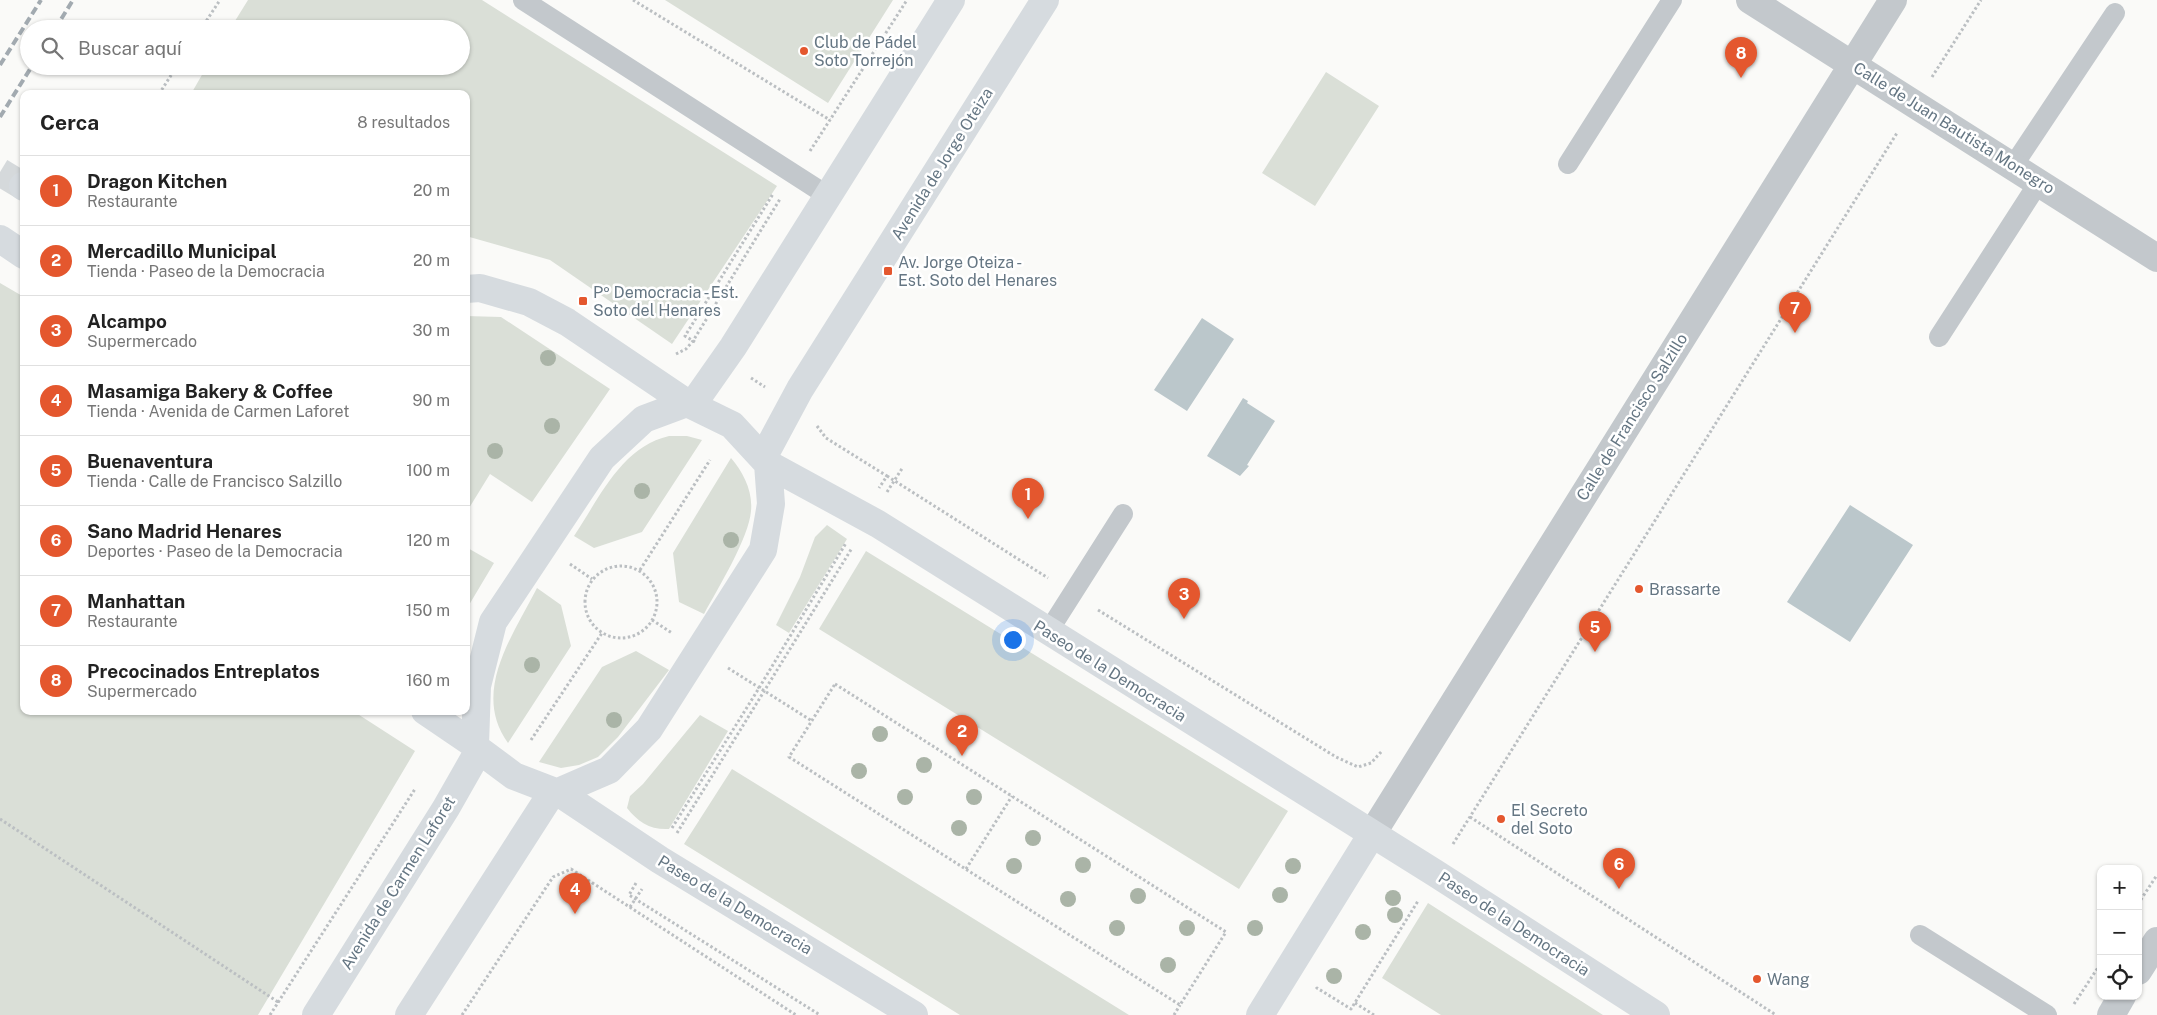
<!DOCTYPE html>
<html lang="es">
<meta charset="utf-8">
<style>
body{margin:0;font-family:"Public Sans",sans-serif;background:#f2f2f2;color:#222}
.controls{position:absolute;right:15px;bottom:15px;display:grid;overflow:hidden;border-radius:10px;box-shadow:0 1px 4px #0004}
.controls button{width:45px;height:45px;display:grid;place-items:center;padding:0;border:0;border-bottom:1px solid #e0e0e0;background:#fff;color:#222;font:25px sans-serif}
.you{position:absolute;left:1012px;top:639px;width:18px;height:18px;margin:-12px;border:4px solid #fff;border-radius:50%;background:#1a73e8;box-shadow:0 0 0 8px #1a73e833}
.badge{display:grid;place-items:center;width:32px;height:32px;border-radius:50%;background:#e4572e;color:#fff;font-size:16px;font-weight:700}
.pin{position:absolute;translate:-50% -41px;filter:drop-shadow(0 1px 2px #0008)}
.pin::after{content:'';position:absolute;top:26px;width:18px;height:15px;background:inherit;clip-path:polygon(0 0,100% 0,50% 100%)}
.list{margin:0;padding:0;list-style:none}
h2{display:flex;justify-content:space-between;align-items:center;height:65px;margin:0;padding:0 20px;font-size:21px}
h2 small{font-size:16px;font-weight:400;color:#767676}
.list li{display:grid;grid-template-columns:32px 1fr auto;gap:15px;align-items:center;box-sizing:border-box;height:70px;padding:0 20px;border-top:1px solid #e0e0e0}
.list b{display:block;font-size:19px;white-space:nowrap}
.list p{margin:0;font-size:16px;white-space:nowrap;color:#767676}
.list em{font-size:16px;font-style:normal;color:#767676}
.icon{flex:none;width:28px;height:28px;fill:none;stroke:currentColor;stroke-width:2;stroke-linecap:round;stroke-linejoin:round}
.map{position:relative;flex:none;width:2157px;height:1015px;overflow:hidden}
.search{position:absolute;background:#fff;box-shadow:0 1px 4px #0004;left:20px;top:20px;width:450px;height:55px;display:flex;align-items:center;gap:12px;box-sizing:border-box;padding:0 18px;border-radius:28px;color:#767676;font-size:19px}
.panel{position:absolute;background:#fff;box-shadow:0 1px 4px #0004;left:20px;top:90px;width:450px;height:625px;border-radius:10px}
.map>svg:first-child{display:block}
.green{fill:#dadfd7}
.water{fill:#bbc7cb}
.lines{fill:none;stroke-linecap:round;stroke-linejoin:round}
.secondary-tunnel{stroke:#d5d9db;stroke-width:28;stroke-dasharray:28 14;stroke-linecap:butt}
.path{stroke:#bbbfc2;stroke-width:3;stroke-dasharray:2.5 2.5;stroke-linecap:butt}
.lane{stroke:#c3c8cc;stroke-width:20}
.street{stroke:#c3c8cc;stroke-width:28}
.secondary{stroke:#d6dbdf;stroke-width:28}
.rail{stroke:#a2aab0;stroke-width:4;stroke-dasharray:8 4;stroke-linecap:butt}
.tree{fill:#aab4a7}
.poi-dot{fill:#e4572e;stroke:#fff;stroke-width:2}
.labels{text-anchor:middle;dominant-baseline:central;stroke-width:5;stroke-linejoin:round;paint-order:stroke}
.poi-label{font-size:16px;fill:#657683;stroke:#fff;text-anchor:start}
.street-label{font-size:16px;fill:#657683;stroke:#fff}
</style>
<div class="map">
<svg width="2157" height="1015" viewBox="0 0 2157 1015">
<rect width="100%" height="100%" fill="#fafaf8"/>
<path class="green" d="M 248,0 L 482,0 L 777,186 L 672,344 L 550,260 L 466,236 L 466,94 L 191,94 L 207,66 L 461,66 L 461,29 L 230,29 Z
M 665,0 L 893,0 L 828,103 Z
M 1326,72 L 1379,106 L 1315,206 L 1262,173 Z
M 0,283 L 24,297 L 24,711 L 353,711 L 415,751 L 258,1015 L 0,1015 Z
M 466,316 L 501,317 L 610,389 L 532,502 L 490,474 L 466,513 Z
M 669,436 L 687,436 L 702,440 L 642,532 L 594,548 L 574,536 C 599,499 621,447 669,436 Z
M 731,458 C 743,472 753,491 751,511 C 749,538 718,588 704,614 L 679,602 L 673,553 Z
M 827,525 L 847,539 L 789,633 L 776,625 L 800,577 L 815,537 Z
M 466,547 L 494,563 L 466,610 Z
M 866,551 L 1288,811 L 1239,889 L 819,629 Z
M 537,588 L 561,605 L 571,646 L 508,743 C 471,692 513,635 537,588 Z
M 636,651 L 669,670 L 618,737 L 598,757 L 579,765 L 561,768 L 539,762 L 602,667 Z
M 700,715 L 728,731 L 669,829 C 650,830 638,822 627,808 L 630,796 L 643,784 Z
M 732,769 L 1129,1015 L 960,1015 L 684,844 Z
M 1428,903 L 1603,1015 L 1441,1015 L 1382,978 Z"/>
<path class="water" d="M 1202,318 L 1234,339 L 1187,411 L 1154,390 Z
M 1243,398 L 1248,401 L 1247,403 L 1275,421 L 1247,465 L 1249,466 L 1240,476 L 1207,456 Z
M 1850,505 L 1913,545 L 1850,642 L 1787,602 Z"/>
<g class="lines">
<path class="secondary-tunnel" d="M 0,172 L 23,186"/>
<path class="path" d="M 633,0 L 830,120
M 201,29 L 220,0
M 1932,77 L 1981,0
M 159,94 L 177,66
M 810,151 L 907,0
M 695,342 L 685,336 L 773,194
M 676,354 L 686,349 L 693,341 L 780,199
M 751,378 L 765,387
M 817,426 L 826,438 L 887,476 L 879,488
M 887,476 L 1048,578
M 887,492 L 903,467
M 570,564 L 592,579
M585 602a36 36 0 1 1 72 0a36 36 0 1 1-72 0Z
M 640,570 L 710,460
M 1098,610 L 1336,757 L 1358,767 L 1371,763 L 1382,751
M 652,620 L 672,633
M 728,668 L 812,721
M 835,684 L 1226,932 L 1180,1005 L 789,757 Z
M 531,740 L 602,633
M 1470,817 L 1776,1015
M 0,819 L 278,1002
M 672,828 L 759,688 L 846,543
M 677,833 L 852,548
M 1453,844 L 1897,133
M 966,869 L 1012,796
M 636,883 L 629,895 L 820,1015
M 2138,904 L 2157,875
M 630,907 L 642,889
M 1316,989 L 1317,988 L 1351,1009 L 1418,901
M 1355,1003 L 1374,1015
M 2074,1004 L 2101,963
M 270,1015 L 415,789
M 462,1015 L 553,877 L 571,869 L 796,1015
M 1174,1015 L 1180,1005"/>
<path class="lane" d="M 523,0 L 828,196
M 1568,164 L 1672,0
M 2013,166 L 2115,13
M 1939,337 L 2039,182
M 1048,632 L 1123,514
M 1920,935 L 2047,1015"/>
<path class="street" d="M 1750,0 L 2157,258
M 1372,834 L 1893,0
M 2138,971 L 2157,941
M 2111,1015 L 2122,996"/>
<path class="secondary" d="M 23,186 L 24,187
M 0,239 L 24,255
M 693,404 L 733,347 L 951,0
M 763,458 L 800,389 L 1045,0
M 768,464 L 878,524 L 1435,873 L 1656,1015
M 425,711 L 475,745 L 479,750 L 514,776 L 553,791 L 558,792 L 609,770 L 649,729 L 763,550 L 771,504 L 768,464 L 732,425 L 687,403 L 567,322 L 529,302 L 480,288 L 466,289
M 475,745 L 477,686 L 493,622 L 602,458 L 644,419 L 687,403
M 558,792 L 660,860 L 914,1015
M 316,1015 L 446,808 L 479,750
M 409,1015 L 553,791
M 1260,1015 L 1372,834"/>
<path class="rail" d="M 55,29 L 73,0
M 0,65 L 41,0
M 0,117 L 32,66"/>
</g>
<g class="tree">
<circle cx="548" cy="358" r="8"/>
<circle cx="552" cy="426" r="8"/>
<circle cx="495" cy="451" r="8"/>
<circle cx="642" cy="491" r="8"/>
<circle cx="731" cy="540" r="8"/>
<circle cx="532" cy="665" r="8"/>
<circle cx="614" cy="720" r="8"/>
<circle cx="880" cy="734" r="8"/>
<circle cx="924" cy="765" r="8"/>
<circle cx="859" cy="771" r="8"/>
<circle cx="905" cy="797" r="8"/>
<circle cx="974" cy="797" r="8"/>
<circle cx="959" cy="828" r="8"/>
<circle cx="1033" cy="838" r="8"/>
<circle cx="1083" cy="865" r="8"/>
<circle cx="1014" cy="866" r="8"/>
<circle cx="1293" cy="866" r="8"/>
<circle cx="1280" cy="895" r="8"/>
<circle cx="1138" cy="896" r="8"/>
<circle cx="1393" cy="898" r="8"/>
<circle cx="1068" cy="899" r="8"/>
<circle cx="1395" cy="915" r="8"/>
<circle cx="1117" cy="928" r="8"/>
<circle cx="1187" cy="928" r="8"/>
<circle cx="1255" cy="928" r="8"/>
<circle cx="1363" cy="932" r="8"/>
<circle cx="1168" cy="965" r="8"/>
<circle cx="1334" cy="976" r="8"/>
</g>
<g class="poi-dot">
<circle cx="804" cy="51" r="5"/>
<rect x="883" y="266" width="10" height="10" rx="2.5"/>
<rect x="578" y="296" width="10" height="10" rx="2.5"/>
<circle cx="1639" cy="589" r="5"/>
<circle cx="1501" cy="819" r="5"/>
<circle cx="1757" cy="979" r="5"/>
</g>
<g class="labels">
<g class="poi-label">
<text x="814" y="42">Club de Pádel<tspan x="814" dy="18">Soto Torrejón</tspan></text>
<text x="898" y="262">Av. Jorge Oteiza -<tspan x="898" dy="18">Est. Soto del Henares</tspan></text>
<text x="593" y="292">Pº Democracia - Est.<tspan x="593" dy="18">Soto del Henares</tspan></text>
<text x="1649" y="589">Brassarte</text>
<text x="1511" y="810">El Secreto<tspan x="1511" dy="18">del Soto</tspan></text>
<text x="1767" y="979">Wang</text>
</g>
<g class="street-label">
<text transform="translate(1954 128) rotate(32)">Calle de Juan Bautista Monegro</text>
<text transform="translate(942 164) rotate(-58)">Avenida de Jorge Oteiza</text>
<text transform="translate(1632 417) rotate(-58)">Calle de Francisco Salzillo</text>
<text transform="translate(1110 671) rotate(32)">Paseo de la Democracia</text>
<text transform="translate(398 883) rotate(-58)">Avenida de Carmen Laforet</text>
<text transform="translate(735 905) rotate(31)">Paseo de la Democracia</text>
<text transform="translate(1514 924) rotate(33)">Paseo de la Democracia</text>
</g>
</g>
</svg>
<div class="controls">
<button>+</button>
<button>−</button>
<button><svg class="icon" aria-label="locate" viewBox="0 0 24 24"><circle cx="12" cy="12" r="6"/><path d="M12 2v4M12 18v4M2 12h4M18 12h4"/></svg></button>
</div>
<div class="you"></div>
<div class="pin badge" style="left:1028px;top:519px">1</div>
<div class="pin badge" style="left:962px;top:756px">2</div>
<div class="pin badge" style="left:1184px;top:619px">3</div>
<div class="pin badge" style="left:575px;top:914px">4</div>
<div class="pin badge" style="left:1595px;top:652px">5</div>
<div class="pin badge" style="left:1619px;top:889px">6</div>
<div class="pin badge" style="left:1795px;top:333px">7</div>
<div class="pin badge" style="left:1741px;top:78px">8</div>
<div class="search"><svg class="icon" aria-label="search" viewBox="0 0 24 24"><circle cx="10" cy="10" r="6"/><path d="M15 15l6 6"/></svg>Buscar aquí</div>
<section class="panel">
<h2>Cerca<small>8 resultados</small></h2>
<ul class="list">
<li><span class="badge">1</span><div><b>Dragon Kitchen</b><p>Restaurante</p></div><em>20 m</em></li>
<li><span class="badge">2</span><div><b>Mercadillo Municipal</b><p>Tienda · Paseo de la Democracia</p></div><em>20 m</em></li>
<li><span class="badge">3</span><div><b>Alcampo</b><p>Supermercado</p></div><em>30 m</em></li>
<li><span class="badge">4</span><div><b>Masamiga Bakery &amp; Coffee</b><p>Tienda · Avenida de Carmen Laforet</p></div><em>90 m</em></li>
<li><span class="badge">5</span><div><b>Buenaventura</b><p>Tienda · Calle de Francisco Salzillo</p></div><em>100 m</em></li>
<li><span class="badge">6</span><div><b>Sano Madrid Henares</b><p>Deportes · Paseo de la Democracia</p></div><em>120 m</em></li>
<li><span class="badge">7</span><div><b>Manhattan</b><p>Restaurante</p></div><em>150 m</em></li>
<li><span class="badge">8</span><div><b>Precocinados Entreplatos</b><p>Supermercado</p></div><em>160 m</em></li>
</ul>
</section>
</div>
